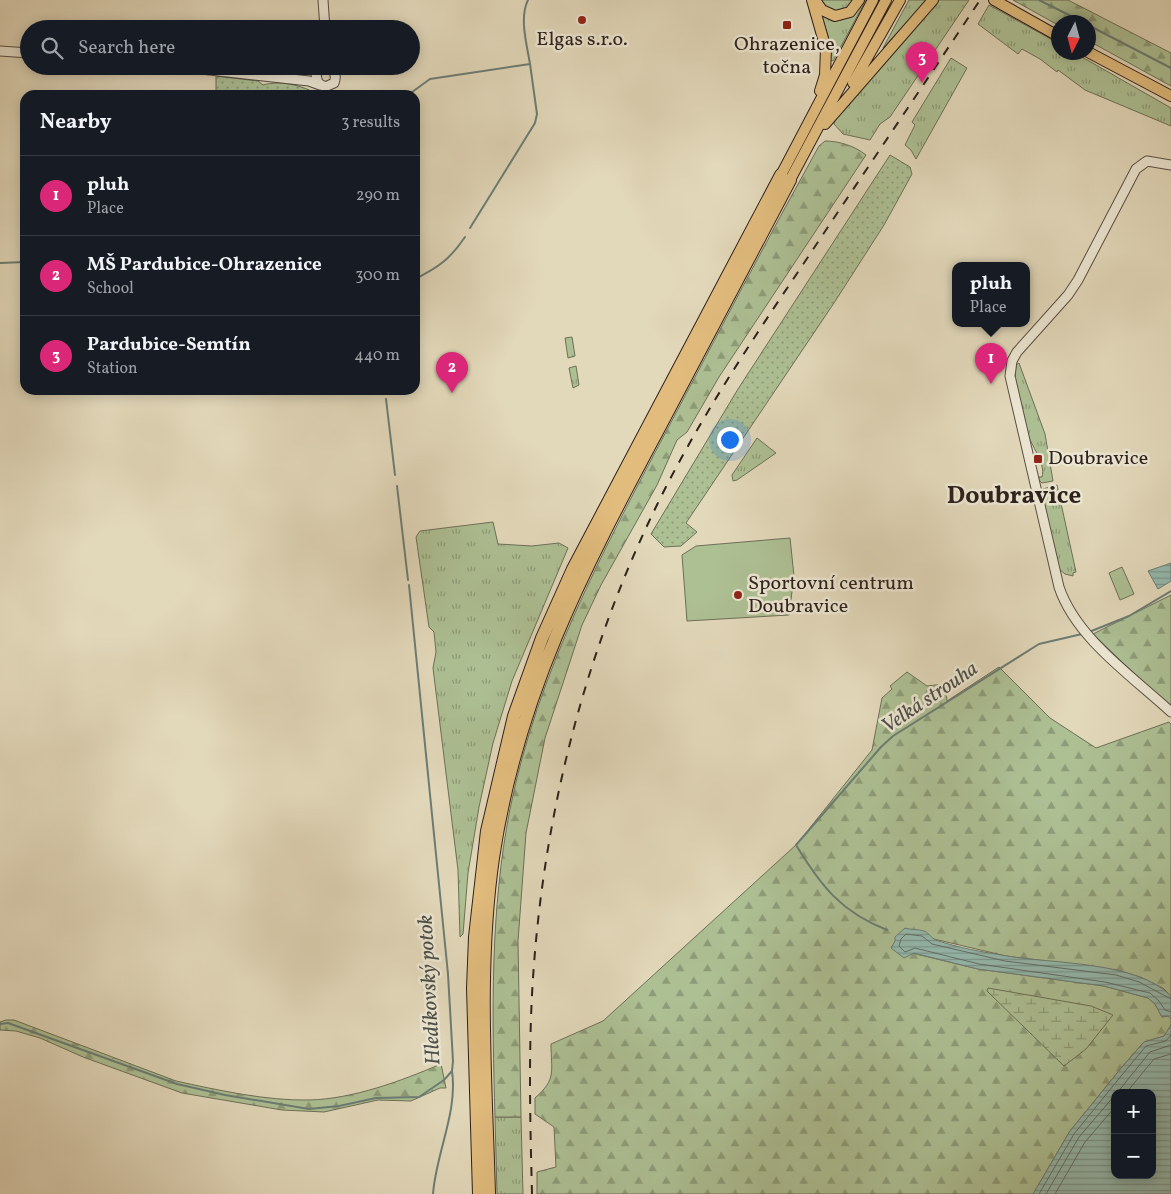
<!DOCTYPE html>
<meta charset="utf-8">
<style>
body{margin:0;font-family:Vollkorn,serif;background:#20242c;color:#f1f3f6}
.controls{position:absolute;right:15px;bottom:15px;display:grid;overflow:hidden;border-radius:10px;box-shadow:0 2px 12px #0003}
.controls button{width:45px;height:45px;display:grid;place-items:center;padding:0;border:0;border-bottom:1px solid #363941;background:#171b24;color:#f1f3f6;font:25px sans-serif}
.compass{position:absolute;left:1051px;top:15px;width:45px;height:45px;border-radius:50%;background:#171b24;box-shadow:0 2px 12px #0003;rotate:186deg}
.you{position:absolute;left:729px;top:439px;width:18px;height:18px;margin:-12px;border:4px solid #fff;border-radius:50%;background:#1a73e8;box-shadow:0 0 0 8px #1a73e833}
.badge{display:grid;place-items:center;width:32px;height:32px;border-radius:50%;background:#db2777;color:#fff;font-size:16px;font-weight:700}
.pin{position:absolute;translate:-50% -41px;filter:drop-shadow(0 1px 2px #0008)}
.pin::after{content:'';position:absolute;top:26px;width:18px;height:15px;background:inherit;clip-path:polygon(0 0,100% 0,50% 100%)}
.popup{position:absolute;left:952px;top:262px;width:78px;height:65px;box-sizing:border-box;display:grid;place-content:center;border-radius:10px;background:#171b24;filter:drop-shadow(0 1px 4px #0005);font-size:16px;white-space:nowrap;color:#9ea1a6}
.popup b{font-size:19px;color:#f1f3f6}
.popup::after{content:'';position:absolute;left:50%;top:100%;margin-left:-10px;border:10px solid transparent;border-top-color:#171b24}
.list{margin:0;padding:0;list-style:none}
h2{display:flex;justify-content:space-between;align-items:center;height:65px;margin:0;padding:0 20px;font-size:21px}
h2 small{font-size:16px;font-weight:400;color:#9ea1a6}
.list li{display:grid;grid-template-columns:32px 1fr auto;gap:15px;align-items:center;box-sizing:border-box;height:80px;padding:0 20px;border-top:1px solid #363941}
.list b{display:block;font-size:19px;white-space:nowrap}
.list p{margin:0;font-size:16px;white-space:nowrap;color:#9ea1a6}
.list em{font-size:16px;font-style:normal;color:#9ea1a6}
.icon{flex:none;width:28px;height:28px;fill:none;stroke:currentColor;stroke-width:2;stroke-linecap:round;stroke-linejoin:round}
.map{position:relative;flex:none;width:1171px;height:1194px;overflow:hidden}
.search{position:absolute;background:#171b24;box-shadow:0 2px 12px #0003;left:20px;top:20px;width:400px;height:55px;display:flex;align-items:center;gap:12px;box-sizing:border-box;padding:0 18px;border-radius:28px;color:#9ea1a6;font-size:19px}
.panel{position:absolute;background:#171b24;box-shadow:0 2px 12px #0003;left:20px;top:90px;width:400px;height:305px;border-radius:15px}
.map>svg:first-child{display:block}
.grass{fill:url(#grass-tufts);stroke:#6d7058}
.forest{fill:url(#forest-firs);stroke:#6d7058}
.wetland{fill:url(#wetland-marsh);stroke:#6d7058}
.park{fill:url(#park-dots);stroke:#6d7058}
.pitch{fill:#adc094;stroke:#6d7058}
.water{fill:url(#water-rules);stroke:#6b7d75;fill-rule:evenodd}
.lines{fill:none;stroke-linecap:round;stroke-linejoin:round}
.shore{stroke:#616e66;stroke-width:1}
.stream{stroke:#6b7d75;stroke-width:2}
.minor-casing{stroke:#5a4f44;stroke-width:11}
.major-casing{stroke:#2d211d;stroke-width:12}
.highway-casing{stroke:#2d211d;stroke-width:14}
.minor{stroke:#ece6d2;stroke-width:9}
.major{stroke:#e1bc7d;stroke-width:10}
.highway{stroke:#e1bc7d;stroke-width:12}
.rail{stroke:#2d211d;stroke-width:2;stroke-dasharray:9 9;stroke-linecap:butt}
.poi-dot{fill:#8f2418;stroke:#ece6d2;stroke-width:2}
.labels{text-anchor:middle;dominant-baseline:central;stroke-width:5;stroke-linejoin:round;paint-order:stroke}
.poi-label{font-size:20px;fill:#2d211d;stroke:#ece6d2}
.water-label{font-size:21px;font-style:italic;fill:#4c4f49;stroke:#ece6d2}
.district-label{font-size:25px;font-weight:bold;fill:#2d211d;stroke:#ece6d2}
</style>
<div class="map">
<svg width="1171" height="1194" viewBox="0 0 1171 1194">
<defs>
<pattern id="grass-tufts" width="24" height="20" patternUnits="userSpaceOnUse" patternTransform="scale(1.25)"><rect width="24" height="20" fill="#adc094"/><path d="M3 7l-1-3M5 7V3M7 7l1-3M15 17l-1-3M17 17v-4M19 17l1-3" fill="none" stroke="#8d9c78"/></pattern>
<pattern id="forest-firs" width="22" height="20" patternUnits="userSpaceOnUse" patternTransform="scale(1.25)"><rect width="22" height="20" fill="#adc094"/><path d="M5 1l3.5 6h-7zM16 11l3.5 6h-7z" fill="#8d9c78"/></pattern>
<pattern id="wetland-marsh" width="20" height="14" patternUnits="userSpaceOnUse" patternTransform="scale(1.25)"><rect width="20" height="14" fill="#adc094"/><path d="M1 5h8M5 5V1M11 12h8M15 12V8" fill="none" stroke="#8d9c78"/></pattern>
<pattern id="park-dots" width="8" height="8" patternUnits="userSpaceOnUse" patternTransform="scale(1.25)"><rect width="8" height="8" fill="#adc094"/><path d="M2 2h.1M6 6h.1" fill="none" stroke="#8d9c78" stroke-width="1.8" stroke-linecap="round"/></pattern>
<pattern id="water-rules" width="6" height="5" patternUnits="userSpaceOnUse" patternTransform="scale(1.25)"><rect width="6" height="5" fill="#95baaf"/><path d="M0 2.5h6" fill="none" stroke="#7a978e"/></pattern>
</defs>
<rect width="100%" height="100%" fill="#e2d8ba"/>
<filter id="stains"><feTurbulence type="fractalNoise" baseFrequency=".004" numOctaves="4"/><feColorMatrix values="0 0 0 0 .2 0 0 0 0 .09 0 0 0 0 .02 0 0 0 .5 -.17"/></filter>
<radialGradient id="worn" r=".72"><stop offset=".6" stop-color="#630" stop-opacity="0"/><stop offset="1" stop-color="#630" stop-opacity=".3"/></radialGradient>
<path class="grass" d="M 820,0 L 855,0 L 852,5 L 840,12 L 826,8 Z
M 862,0 L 866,0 L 833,61 L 830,60 L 828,36 L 821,15 L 835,19 Z
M 909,0 L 927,0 L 883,48 Z
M 938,0 L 969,0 L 890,117 L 880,124 L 870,140 L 843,134 L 834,124 L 835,120 Z
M 989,5 L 1058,43 L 1058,52 L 1075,53 L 1171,108 L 1171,126 L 1085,90 L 1058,70 L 1057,72 L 1040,59 L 1022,49 L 1018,54 L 978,24 Z
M 951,58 L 967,68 L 916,159 L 911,150 L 905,145 L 915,125 L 912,122 Z
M 572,337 L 575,356 L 568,358 L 565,338 Z
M 1019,363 L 1045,434 L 1053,481 L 1042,483 L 1039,480 L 1039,477 L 1042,477 C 1046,463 1031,446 1027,432 C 1021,411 1013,386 1016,365 Z
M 576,366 L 579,385 L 573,388 L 569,368 Z
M 757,438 L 776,453 L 737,480 L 733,481 L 732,475 Z
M 1057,485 L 1076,572 L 1073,573 L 1073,576 L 1065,574 L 1059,569 L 1042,494 L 1043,489 Z
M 493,522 L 498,544 L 532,546 L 559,543 L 568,548 L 512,681 L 493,743 L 479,807 L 468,873 L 463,934 L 460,937 L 458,870 L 433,668 L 436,652 L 434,632 L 429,627 L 416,537 L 420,531 Z
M 495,1117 L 521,1117 L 523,1194 L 497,1194 Z"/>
<path class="forest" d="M 1013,0 L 1068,0 L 1171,53 L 1171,86 L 1089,41 L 1088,22 L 1058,22 L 1058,25 Z
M 825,141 C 839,141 855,146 866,155 L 719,377 L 687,432 L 677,440 L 657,485 L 601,585 L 582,625 L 545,738 L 526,833 L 518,941 L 521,1117 L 495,1117 C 492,1013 490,911 510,809 C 538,671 603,551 668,428 C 718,334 767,239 819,146 Z
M 1171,595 L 1171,709 L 1093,634 Z
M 999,667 L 1050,718 L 1096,748 L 1169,722 L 1171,724 L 1171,996 L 1163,988 L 1140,977 L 1117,970 L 1006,956 L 934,939 L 896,941 L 891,948 L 978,969 L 1104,986 L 1148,998 L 1155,1004 L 1162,1017 L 1168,1016 L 1171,1019 L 1171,1025 L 1165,1036 L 1144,1042 L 1122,1067 L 1070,1131 L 1033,1194 L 537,1194 L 537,1172 L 556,1167 L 554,1127 L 535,1114 L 535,1098 C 557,1079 551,1071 551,1044 L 603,1021 L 797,844 L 872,750 L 882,698 L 892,689 L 890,686 L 907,672 L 927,686 L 945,684 L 947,701 Z
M 6,1020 L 14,1020 L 176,1081 C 217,1090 267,1101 309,1100 C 353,1099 401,1081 441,1064 L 446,1088 L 440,1088 L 411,1101 L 378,1100 L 324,1112 L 282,1110 L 182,1093 L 83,1057 L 40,1038 L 16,1031 L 0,1030 L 0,1022 Z"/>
<path class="wetland" d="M 988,988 L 1091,1006 L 1113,1015 L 1086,1049 L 1064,1066 L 987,991 Z"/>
<path class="park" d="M 216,76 L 258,81 L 263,85 C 280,80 302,85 319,95 L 216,95 Z
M 890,155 L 910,167 L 912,174 L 884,225 L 834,303 L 686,523 L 697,532 L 681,546 L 664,547 L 651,534 L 738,389 Z"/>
<path class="pitch" d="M 790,538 L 794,576 L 789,615 L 687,621 L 682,555 L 696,546 Z
M 1122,567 L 1134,594 L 1120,600 L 1109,573 Z"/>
<path class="water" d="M 1171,563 L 1171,581 L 1158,589 L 1148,571 Z
M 905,928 C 911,930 918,929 924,931 C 928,932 931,938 936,940 C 958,948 983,952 1007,956 C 1054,964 1136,961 1171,996 L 1171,1019 L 1168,1016 L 1162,1017 L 1155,1004 L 1148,998 L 1104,986 L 978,969 L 914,953 L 904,958 L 891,948 L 895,941 L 895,937 Z
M 1171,1025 L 1171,1194 L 1033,1194 L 1070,1131 L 1122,1067 L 1144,1042 L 1164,1036 ZM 1115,1093 L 1152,1093 L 1152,1175 L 1115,1175 Z"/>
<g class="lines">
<path class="shore" d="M 1171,999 L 1139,982 L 1116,975 L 1005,961 L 932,944 L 922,936 L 906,934 L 901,939 L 899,946 L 905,952 L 915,948 L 979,964 L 1105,982 L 1150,993 L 1159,1001 L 1165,1010 L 1171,1012
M 1117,1093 L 1150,1052 L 1171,1045
M 1126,1093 L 1154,1059 L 1171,1054
M 1039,1194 L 1074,1134 L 1126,1070 L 1146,1046 L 1166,1041 L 1171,1035
M 1046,1194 L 1079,1137 L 1115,1095
M 1055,1194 L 1085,1142 L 1115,1107"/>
<path class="stream" d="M 1039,0 L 1083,22
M 1088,25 L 1171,68
M 408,95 L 430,79 L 530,64 C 527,45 519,18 528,0
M 470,228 L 535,123 L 537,114 L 530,64
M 0,263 L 25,262
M 415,279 C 439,267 450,259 465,237
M 386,399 L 395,475
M 397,486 L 408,580
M 1089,632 L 1129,616 L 1171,591
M 887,930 C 841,912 821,886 796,845 L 881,747 L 893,736 L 1039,644 L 1082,634
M 0,1024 L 8,1023 L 177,1084 L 225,1095 L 309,1109 L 339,1106 L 376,1098 L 419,1097 L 444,1080 L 452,1071 L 453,1061 L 448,974 L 409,585
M 433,1194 C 436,1153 458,1112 452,1071"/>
<defs>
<path id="minor" d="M 323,0 L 325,29
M 0,51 L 29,53
M 174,66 L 309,81 L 320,85
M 331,66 C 334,72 337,76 334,83 L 325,87 L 318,83 L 316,75 L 319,69 L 328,67 L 333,70
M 1171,165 L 1147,161 L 1136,169 L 1078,280 L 1068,295 L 1017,352 L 1012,361 L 1010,376 L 1059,587 C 1076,638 1132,676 1171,712"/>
<path id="major" d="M 812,0 L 826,49 L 825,75 L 820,91
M 815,0 L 822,10 L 835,16 L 850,12 L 859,0
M 994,0 L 1058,36
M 1088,52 L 1171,96
M 853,83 L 900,0
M 825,124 L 933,0
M 781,175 L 873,0
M 790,180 L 886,0"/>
<path id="highway" d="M 479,1194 L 473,988 L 475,937 L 487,831 L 514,716 L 542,638 L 573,569 L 781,175
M 489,1194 C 486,1082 477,969 493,858 C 517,696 582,572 658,430 C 702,347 746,263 790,180"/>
</defs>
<use href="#minor" class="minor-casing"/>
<use href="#major" class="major-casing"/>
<use href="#highway" class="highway-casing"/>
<use href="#minor" class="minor"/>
<use href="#major" class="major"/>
<use href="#highway" class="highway"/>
<path class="rail" d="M 532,1194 C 530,1117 528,1041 534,964 C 546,807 586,651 655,509 C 698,420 753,339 808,257 C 865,171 923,86 980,0"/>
</g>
<g class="poi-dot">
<circle cx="582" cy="20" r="5"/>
<rect x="782" y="20" width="10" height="10" rx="2.5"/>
<rect x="1033" y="454" width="10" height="10" rx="2.5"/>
<circle cx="738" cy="595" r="5"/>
</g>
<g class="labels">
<g class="poi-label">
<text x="582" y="40">Elgas s.r.o.</text>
<text x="787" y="45">Ohrazenice,<tspan x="787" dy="23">točna</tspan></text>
<text x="1048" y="459" text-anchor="start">Doubravice</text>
<text x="748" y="584" text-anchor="start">Sportovní centrum<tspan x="748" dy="23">Doubravice</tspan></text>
</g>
<g class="water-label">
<text transform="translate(930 698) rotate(-34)">Velká strouha</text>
<text transform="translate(430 990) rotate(-93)">Hledíkovský potok</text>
</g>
<g class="district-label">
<text x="1014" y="496">Doubravice</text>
</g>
</g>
<rect width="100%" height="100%" filter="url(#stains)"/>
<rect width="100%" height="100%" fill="url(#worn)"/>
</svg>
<div class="controls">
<button>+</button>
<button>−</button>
</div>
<svg class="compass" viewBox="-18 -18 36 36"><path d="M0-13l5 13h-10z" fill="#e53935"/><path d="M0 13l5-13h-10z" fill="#9ea1a6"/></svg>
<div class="you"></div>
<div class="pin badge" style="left:991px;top:384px">1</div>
<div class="popup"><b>pluh</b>Place</div>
<div class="pin badge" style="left:452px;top:393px">2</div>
<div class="pin badge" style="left:922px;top:83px">3</div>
<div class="search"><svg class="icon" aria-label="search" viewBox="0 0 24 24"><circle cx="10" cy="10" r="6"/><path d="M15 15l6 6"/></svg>Search here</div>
<section class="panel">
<h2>Nearby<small>3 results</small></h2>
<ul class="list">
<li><span class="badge">1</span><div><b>pluh</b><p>Place</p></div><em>290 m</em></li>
<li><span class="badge">2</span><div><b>MŠ Pardubice-Ohrazenice</b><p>School</p></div><em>300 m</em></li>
<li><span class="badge">3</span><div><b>Pardubice-Semtín</b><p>Station</p></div><em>440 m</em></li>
</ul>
</section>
</div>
